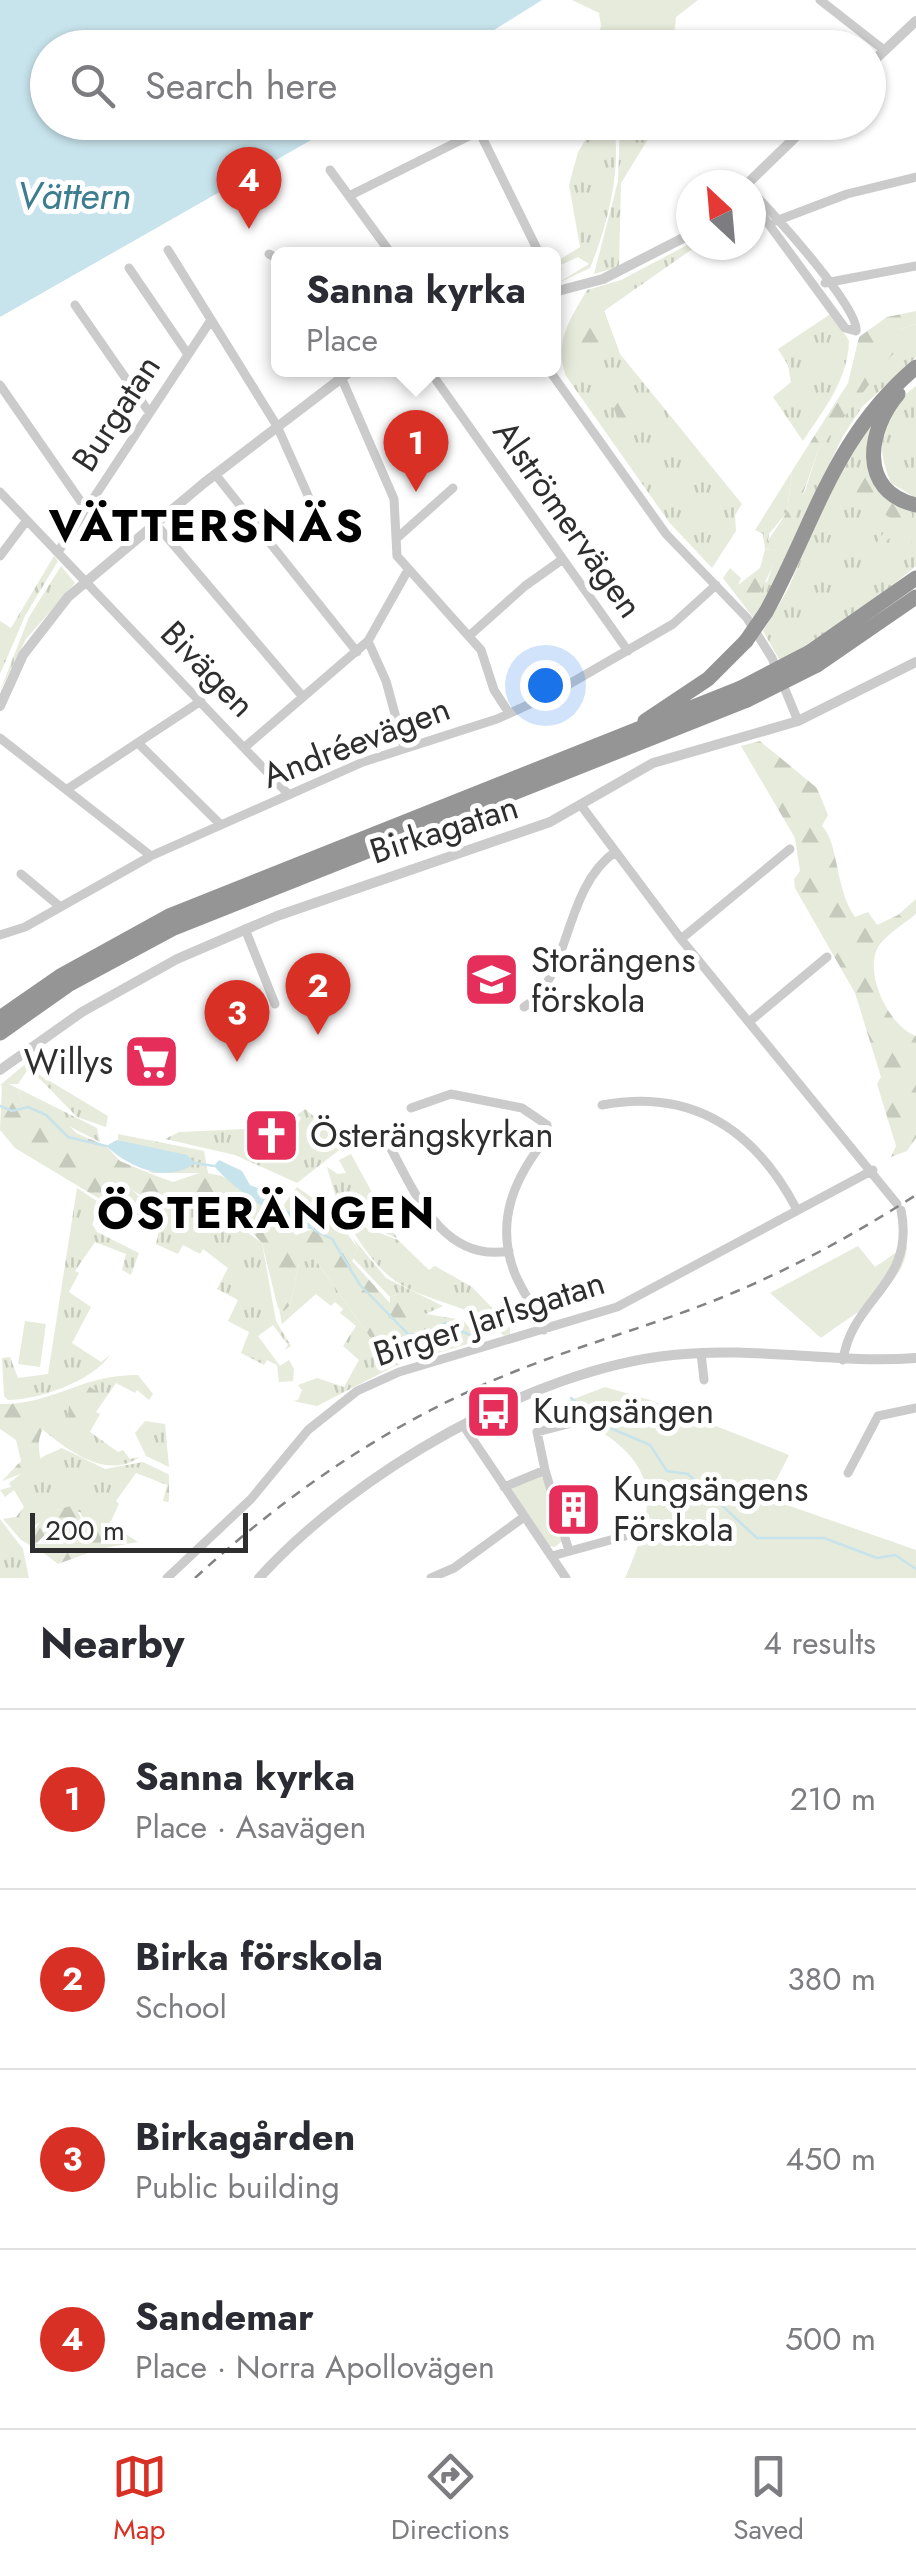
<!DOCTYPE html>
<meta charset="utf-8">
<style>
body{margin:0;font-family:Jost,sans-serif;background:#f2f2f3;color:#2b2b33}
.compass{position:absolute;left:676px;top:170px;width:90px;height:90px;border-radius:50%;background:#fff;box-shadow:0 2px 8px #0004;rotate:334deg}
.scale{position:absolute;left:30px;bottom:25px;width:218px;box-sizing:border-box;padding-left:10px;border:5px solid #2e2e2e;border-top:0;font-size:28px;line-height:35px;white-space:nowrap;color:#2e2e2e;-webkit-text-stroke:8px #fff;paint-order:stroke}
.you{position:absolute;left:545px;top:685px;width:35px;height:35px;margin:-25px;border:8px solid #fff;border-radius:50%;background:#1a73e8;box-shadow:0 0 0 15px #1a73e833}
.badge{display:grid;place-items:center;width:65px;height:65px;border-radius:50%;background:#d93025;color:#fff;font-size:32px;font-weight:700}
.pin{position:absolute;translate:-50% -82px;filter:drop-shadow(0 2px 5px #0008)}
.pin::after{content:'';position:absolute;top:52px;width:35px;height:30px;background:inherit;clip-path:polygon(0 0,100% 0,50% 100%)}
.popup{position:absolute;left:271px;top:247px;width:290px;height:130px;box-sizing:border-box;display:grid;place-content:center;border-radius:15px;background:#fff;filter:drop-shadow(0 2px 8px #0005);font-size:32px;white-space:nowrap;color:#7c7c81}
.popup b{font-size:38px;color:#2b2b33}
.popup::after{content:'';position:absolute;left:50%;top:100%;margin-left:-20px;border:20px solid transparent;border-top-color:#fff}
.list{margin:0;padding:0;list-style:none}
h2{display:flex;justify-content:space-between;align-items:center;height:130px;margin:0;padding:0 40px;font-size:42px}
h2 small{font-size:32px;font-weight:400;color:#7c7c81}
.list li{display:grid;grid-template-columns:65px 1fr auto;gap:30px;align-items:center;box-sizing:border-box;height:180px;padding:0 40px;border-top:2px solid #e1e1e2}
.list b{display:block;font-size:38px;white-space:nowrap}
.list p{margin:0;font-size:32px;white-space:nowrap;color:#7c7c81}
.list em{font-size:32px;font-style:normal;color:#7c7c81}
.icon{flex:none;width:55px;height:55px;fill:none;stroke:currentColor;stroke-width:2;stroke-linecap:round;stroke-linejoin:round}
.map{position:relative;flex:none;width:916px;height:1578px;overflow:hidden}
.search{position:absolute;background:#fff;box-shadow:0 2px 8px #0004;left:30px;right:30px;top:30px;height:110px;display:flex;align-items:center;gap:25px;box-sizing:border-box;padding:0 35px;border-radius:55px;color:#7c7c81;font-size:38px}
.sheet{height:850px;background:#fff}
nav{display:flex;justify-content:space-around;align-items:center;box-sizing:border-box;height:140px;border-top:2px solid #e1e1e2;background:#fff;font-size:28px;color:#7c7c81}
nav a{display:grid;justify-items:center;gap:5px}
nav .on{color:#d93025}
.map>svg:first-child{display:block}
.grass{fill:url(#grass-tufts)}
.forest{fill:url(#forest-firs)}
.green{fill:#e7ebdb}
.water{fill:#c7e3eb}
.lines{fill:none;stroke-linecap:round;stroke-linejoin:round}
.stream{stroke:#c7e3eb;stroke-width:2.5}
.minor{stroke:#cbcbcb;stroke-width:9}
.tertiary{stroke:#cbcbcb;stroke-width:10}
.motorway{stroke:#959595;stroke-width:15}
.rail{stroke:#838383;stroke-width:2.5;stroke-dasharray:10 8;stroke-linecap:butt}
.motorway-bridge{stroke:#959595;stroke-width:15}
.labels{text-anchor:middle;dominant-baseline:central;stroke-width:10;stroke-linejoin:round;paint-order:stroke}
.street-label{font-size:35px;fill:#2e2e2e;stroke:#fff}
.poi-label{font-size:35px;fill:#2e2e2e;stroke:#fff;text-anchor:start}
.water-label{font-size:38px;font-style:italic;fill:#3c7d90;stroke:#fff}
.district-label{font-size:45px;font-weight:bold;letter-spacing:2.5px;fill:#000;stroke:#fff}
</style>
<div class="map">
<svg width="916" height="1578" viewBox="0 0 916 1578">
<defs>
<pattern id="grass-tufts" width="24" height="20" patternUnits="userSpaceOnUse" patternTransform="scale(2.5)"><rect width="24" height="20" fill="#e7ebdb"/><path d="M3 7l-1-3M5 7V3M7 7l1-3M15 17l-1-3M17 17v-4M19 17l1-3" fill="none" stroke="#c6cabc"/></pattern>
<pattern id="forest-firs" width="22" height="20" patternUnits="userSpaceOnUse" patternTransform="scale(2.5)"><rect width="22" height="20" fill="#e7ebdb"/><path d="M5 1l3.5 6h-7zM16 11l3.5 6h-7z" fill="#c6cabc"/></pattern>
</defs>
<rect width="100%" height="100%" fill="#fff"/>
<path class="grass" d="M 596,123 L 613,123 C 623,165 607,228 590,268 L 558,283 L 589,264 L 578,257 L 561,265 L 562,270 L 554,277 L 554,263 L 580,247 L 569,185 L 578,152 Z
M 620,123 L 632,126 L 658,123 L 621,183 L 619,267 L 594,274 L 618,181 Z
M 691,243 L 698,245 L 604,311 L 620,354 L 742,504 L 735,515 L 736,531 L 712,568 L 669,522 L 566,376 C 553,342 571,318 587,290 L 621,280 Z
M 832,313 L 849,341 C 848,380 824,409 803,441 L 773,397 L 791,382 L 788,365 L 778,349 Z
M 916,324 L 916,357 L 862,407 L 843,436 L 755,620 L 723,578 L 730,568 L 741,578 L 738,585 L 767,582 L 778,551 L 765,549 L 763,534 L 755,530 L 792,471 L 787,512 L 769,534 L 768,541 L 805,491 L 818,451 L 900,340 L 900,329 Z
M 916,386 L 916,498 L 891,483 C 874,443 880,414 916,386 Z
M 891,398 L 870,432 L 870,470 L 916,508 L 916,566 L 861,611 L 780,661 L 763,631 L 788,589 L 840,467 Z
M 54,556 L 58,561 L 25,616 L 0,674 L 0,621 L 11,628 Z
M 61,566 L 75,583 L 26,639 L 0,691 L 29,617 Z
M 40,1052 L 18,1084 L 9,1084 L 97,1128 L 100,1142 L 22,1102 L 19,1091 L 0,1085 Z
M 49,1052 L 38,1074 L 108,1116 L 106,1127 L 77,1117 L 37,1076 L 38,1066 Z
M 305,1109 L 347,1144 L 297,1183 L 235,1155 L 165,1139 L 179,1132 L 245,1129 L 260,1140 L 257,1147 L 266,1152 L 282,1136 L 298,1138 L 299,1129 L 290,1124 L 298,1123 L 301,1118 L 297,1115 Z
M 118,1134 L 204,1151 L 208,1173 L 152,1173 L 148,1171 L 182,1170 L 118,1140 Z
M 351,1154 L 397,1238 L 341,1215 L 327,1167 L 338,1174 L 346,1173 L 339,1160 Z
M 297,1187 L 328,1209 L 323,1207 L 310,1224 L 282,1207 Z
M 77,1188 L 106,1207 L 99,1209 L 92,1224 L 97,1232 L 139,1253 L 131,1275 L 122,1270 L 126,1254 L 95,1242 L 75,1271 L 79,1273 L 69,1292 L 91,1307 L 72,1343 L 101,1362 L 110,1355 C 93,1381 38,1400 8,1400 L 4,1396 L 2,1358 L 10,1357 L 18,1378 L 48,1374 Z
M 132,1190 L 143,1200 L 183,1208 L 197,1204 L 219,1212 L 262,1243 L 276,1321 L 291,1346 L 285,1350 L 288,1345 L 273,1325 L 258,1336 L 280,1366 L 289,1360 L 294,1369 L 293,1381 L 279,1382 L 277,1365 L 267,1360 L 264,1365 L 241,1353 L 249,1332 L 228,1321 L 238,1300 L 217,1289 L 228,1268 L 203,1249 L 200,1254 L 183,1245 L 178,1254 L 156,1244 L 160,1225 L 98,1198 Z
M 344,1219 L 398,1240 L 429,1270 L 435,1266 L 472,1287 L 503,1319 L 511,1310 L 510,1334 L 504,1336 C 479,1306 433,1304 400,1284 C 375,1269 361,1242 344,1219 Z
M 352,1237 L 386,1278 L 443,1306 L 426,1314 L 397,1295 L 390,1297 L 353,1258 L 358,1248 Z
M 307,1258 L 315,1259 L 370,1337 L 397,1365 L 317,1406 L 293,1401 L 298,1400 L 302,1390 L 298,1385 L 317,1378 L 344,1387 L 359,1360 L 343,1346 L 356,1326 L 340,1313 L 343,1309 L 335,1302 L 331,1306 L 316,1294 L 282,1324 L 279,1308 L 284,1310 L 290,1305 L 299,1263 Z
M 138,1375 L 153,1394 L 149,1400 L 137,1390 L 135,1393 L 116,1383 L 96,1412 L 100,1414 L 90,1432 L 118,1452 L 123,1450 L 130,1459 L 140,1457 C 96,1487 46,1430 12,1404 C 61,1399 84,1375 138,1375 Z
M 145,1421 L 165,1424 L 169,1467 L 146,1456 L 135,1433 Z
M 62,1448 L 105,1469 L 143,1462 L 168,1474 L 169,1476 L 169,1500 L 168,1502 L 163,1501 L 167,1485 L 136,1473 L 116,1501 L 119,1504 L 110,1523 L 138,1542 L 99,1549 L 80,1512 L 59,1509 L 34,1526 L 32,1544 L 39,1550 L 21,1540 L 3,1519 L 16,1517 L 24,1507 L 14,1490 L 5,1497 L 0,1490 L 11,1487 L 9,1483 L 44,1456 Z
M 0,1519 L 23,1549 L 29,1578 L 0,1578 Z"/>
<path class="forest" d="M 613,294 L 620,299 L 604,311 L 619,351 L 592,361 L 578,355 L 568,338 L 587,301 Z
M 916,311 L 916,324 L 900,329 L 905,346 L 891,356 L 818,451 L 789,533 L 767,542 L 787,512 L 792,471 L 848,383 L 859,337 L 887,317 Z
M 626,380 L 649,405 L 626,407 L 635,427 L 619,423 L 608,391 Z
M 864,467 L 886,498 L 912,513 L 912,548 L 908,554 L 903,551 L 900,531 L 868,554 L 893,520 L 853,492 L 852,485 Z
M 765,549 L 778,551 L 778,555 L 758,597 L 750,598 L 738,585 L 760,568 Z
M 760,741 L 817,788 L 828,815 L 822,826 C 839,843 835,889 855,917 L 868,912 L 877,925 L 898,915 L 916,899 L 916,914 C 905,923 889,933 880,944 C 861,970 889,1027 916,1036 L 916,1138 L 907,1151 L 891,1157 L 896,1146 L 877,1084 L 881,1077 L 855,993 L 795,888 L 794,879 L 800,871 L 795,838 L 741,746 Z
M 2,1084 L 19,1091 L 22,1102 L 64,1120 L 76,1133 L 106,1146 L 120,1161 L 156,1176 L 173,1182 L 202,1172 L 222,1176 L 267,1205 L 296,1235 L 313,1229 L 310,1224 L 324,1207 L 328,1209 L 358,1248 L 352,1261 L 390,1303 L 390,1297 C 410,1289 414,1304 426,1314 L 463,1320 L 472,1331 L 471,1343 L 397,1365 L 370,1337 L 315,1259 L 299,1263 L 290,1305 L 284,1311 L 278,1308 L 262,1243 L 251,1231 L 197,1204 L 163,1209 L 132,1190 L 98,1198 L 15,1148 L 0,1130 Z
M 87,1385 L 99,1393 L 82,1410 L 86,1436 L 79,1441 C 64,1422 63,1397 87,1385 Z
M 43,1403 L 48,1409 C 44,1436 34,1433 42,1466 L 2,1481 L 21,1461 L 16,1440 L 0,1429 L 0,1404 Z
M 75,1506 L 86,1528 L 102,1533 L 105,1540 L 99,1549 L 58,1564 L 32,1544 C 31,1522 54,1507 75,1506 Z"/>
<path class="green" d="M 572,0 L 698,0 L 676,17 L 673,47 L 595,48 L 601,26 L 599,13 Z
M 907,1245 C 906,1288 851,1315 821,1338 L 770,1293 L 858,1246 L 875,1267 Z
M 25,1321 L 46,1324 L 40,1367 L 18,1364 Z
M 605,1387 L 650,1400 L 789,1455 L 767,1498 L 916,1550 L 916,1578 L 625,1578 C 666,1486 652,1456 564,1410 L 563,1403 Z
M 538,1476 L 543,1478 L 562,1541 L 555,1547 L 548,1546 L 511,1489 Z"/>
<path class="water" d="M 0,0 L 542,0 L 467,47 L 48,48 L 48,122 L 341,123 L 0,317 Z
M 117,1140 L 187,1155 L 195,1163 C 166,1185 128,1166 106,1146 Z
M 219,1160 L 242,1171 L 250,1185 L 270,1193 L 279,1206 L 307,1220 L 314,1230 C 285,1226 231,1187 214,1166 Z"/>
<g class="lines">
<path class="stream" d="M 0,1106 L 12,1111 L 28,1107 L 46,1115 L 68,1137 L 106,1146
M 195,1163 L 214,1166
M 314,1230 L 332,1239 L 360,1285 L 408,1334 L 421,1335 L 445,1323 L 474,1337
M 571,1398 L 610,1428 L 650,1445 L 667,1471 L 688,1474 L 757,1538 L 824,1538 L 877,1558 L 895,1555 L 916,1569"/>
<path class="minor" d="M 820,0 L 884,50
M 479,131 L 540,255
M 330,170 L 392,255
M 751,191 C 771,210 861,310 856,331 L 845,328 L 751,200
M 349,196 L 497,122
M 776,221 L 847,194 L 916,177
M 168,250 L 277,426 L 323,529
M 269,254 L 278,259
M 129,268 L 187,353
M 825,283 L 916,266
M 75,305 L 149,412
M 429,370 L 628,651
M 549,370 L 666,534 L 747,618 L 772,658 L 798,721
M 341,377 L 394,499 L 397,556 L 481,650 L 494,690 L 509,713
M 0,385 L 86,509
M 215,474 L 357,652
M 0,492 L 289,795
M 155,523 L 303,697
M 396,539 L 453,488
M 58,552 L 211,320
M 0,556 L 27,520
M 469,636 L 525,586 L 563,559
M 368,641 L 386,681 L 404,747
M 0,738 L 151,856
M 138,743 L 221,825
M 245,747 L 368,641 L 408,570
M 69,788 L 201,701
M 583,808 L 681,939 L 897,1204
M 21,874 L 58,905
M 245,929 L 275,1004
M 0,935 L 25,927 L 151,856 L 363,762 L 497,719 L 552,694 L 673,624 L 716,585
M 681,939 L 790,849
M 524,1007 C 570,981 563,888 615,852
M 749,1022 L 827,957
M 602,1105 C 693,1088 755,1131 796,1208
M 411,1108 L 451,1094 L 522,1108 L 547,1125 L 548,1136 C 515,1176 494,1221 515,1274 C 523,1293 536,1310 544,1330
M 388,1143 C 414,1191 442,1263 509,1251
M 701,1353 L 704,1380
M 843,1360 C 852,1298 916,1284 901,1210
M 463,1425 L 566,1578
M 545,1470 L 537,1432 L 572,1423
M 848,1473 L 878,1416 L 916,1408
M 504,1487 L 545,1470 L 569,1551
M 552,1556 L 636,1533
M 167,1578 L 251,1499 L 308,1430 L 357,1391 L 399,1372 L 617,1307 L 873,1170
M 431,1578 L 454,1568 L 524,1517"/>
<path class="tertiary" d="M 868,66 L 916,21
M 746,185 L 811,122
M 554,292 L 603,279 L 691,234
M 0,706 L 23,655 L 68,597 L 204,483 L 352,370
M 0,1070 L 82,1012 L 177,959 L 277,916 L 550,822 L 653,763 L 798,721 L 916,662
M 259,1578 C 353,1474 532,1369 673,1355 C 754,1346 835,1364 916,1358"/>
<path class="motorway" d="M 898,394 C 868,429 857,491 916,505
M 766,612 C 815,522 834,436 916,367
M 810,652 L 916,578
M 817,665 L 916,597
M 645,721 L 708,679 L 746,641
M 0,1018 L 62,975 L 169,916 L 741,688
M 0,1033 L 68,985 L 174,928 L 747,700"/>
<path class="rail" d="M 195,1578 C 287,1493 390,1423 506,1375 C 581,1344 660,1324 735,1292 C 799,1265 858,1232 916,1195"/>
<path class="motorway-bridge" d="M 746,641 L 766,612
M 741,688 L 810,652
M 747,700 L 817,665"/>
</g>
<defs>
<symbol id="school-square" viewBox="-11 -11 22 22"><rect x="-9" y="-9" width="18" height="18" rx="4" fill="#e52f5a" stroke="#fff"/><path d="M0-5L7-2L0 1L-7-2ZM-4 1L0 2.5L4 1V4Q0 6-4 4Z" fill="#fff"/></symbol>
<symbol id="supermarket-square" viewBox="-11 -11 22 22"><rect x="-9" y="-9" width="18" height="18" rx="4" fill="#e52f5a" stroke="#fff"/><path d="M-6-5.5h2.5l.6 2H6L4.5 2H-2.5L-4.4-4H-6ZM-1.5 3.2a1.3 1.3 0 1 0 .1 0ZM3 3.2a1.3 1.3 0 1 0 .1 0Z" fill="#fff"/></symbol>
<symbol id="church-square" viewBox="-11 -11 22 22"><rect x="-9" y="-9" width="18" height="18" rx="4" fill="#e52f5a" stroke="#fff"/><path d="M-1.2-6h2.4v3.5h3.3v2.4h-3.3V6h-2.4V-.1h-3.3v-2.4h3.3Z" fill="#fff"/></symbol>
<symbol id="bus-square" viewBox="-11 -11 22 22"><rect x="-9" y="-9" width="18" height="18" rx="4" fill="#e52f5a" stroke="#fff"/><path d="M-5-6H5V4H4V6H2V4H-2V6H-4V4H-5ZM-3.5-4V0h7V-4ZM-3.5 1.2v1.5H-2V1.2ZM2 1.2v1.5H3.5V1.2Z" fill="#fff"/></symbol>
<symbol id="building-square" viewBox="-11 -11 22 22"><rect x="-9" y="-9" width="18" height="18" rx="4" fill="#e52f5a" stroke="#fff"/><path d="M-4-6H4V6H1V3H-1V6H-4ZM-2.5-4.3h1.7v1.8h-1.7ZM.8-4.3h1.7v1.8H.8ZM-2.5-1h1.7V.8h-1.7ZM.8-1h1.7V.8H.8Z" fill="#fff"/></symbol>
</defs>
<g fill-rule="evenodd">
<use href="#school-square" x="460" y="948" width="63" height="63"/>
<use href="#supermarket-square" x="120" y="1030" width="63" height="63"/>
<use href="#church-square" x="240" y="1104" width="63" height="63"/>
<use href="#bus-square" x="462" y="1380" width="63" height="63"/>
<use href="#building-square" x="542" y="1478" width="63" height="63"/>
</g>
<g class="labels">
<g class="street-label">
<text transform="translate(116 413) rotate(-57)">Burgatan</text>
<text transform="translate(568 519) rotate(55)">Alströmervägen</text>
<text transform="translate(208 669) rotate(46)">Bivägen</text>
<text transform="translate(356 742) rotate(-21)">Andréevägen</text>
<text transform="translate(444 829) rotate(-18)">Birkagatan</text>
<text transform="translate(489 1318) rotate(-18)">Birger Jarlsgatan</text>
</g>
<g class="poi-label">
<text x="531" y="960">Storängens<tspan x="531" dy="40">förskola</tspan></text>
<text x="113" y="1062" text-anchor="end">Willys</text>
<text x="310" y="1135">Österängskyrkan</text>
<text x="533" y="1411">Kungsängen</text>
<text x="613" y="1489">Kungsängens<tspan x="613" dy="40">Förskola</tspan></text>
</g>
<g class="water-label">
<text x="74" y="195">Vättern</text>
</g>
<g class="district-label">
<text x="207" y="525">VÄTTERSNÄS</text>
<text x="267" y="1212">ÖSTERÄNGEN</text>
</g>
</g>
</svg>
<svg class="compass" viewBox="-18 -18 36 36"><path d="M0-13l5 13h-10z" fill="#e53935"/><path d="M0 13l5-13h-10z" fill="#7c7c81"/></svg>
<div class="scale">200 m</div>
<div class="you"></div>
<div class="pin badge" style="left:416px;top:492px">1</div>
<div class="popup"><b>Sanna kyrka</b>Place</div>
<div class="pin badge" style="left:318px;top:1035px">2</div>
<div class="pin badge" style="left:237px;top:1062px">3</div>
<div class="pin badge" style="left:249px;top:229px">4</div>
<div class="search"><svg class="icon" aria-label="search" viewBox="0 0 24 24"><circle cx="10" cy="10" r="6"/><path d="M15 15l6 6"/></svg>Search here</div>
</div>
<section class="sheet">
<h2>Nearby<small>4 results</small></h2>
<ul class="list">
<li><span class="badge">1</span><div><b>Sanna kyrka</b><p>Place · Asavägen</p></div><em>210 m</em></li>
<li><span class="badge">2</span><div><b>Birka förskola</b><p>School</p></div><em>380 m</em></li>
<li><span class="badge">3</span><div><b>Birkagården</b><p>Public building</p></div><em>450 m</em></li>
<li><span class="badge">4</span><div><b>Sandemar</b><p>Place · Norra Apollovägen</p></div><em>500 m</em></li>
</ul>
</section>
<nav>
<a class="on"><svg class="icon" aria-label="map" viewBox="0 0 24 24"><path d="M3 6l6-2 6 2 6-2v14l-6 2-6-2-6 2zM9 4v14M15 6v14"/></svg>Map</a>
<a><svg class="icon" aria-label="directions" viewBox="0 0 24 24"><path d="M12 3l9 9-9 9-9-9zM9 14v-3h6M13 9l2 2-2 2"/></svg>Directions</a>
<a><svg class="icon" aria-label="saved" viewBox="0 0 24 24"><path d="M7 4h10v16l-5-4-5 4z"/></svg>Saved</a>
</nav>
